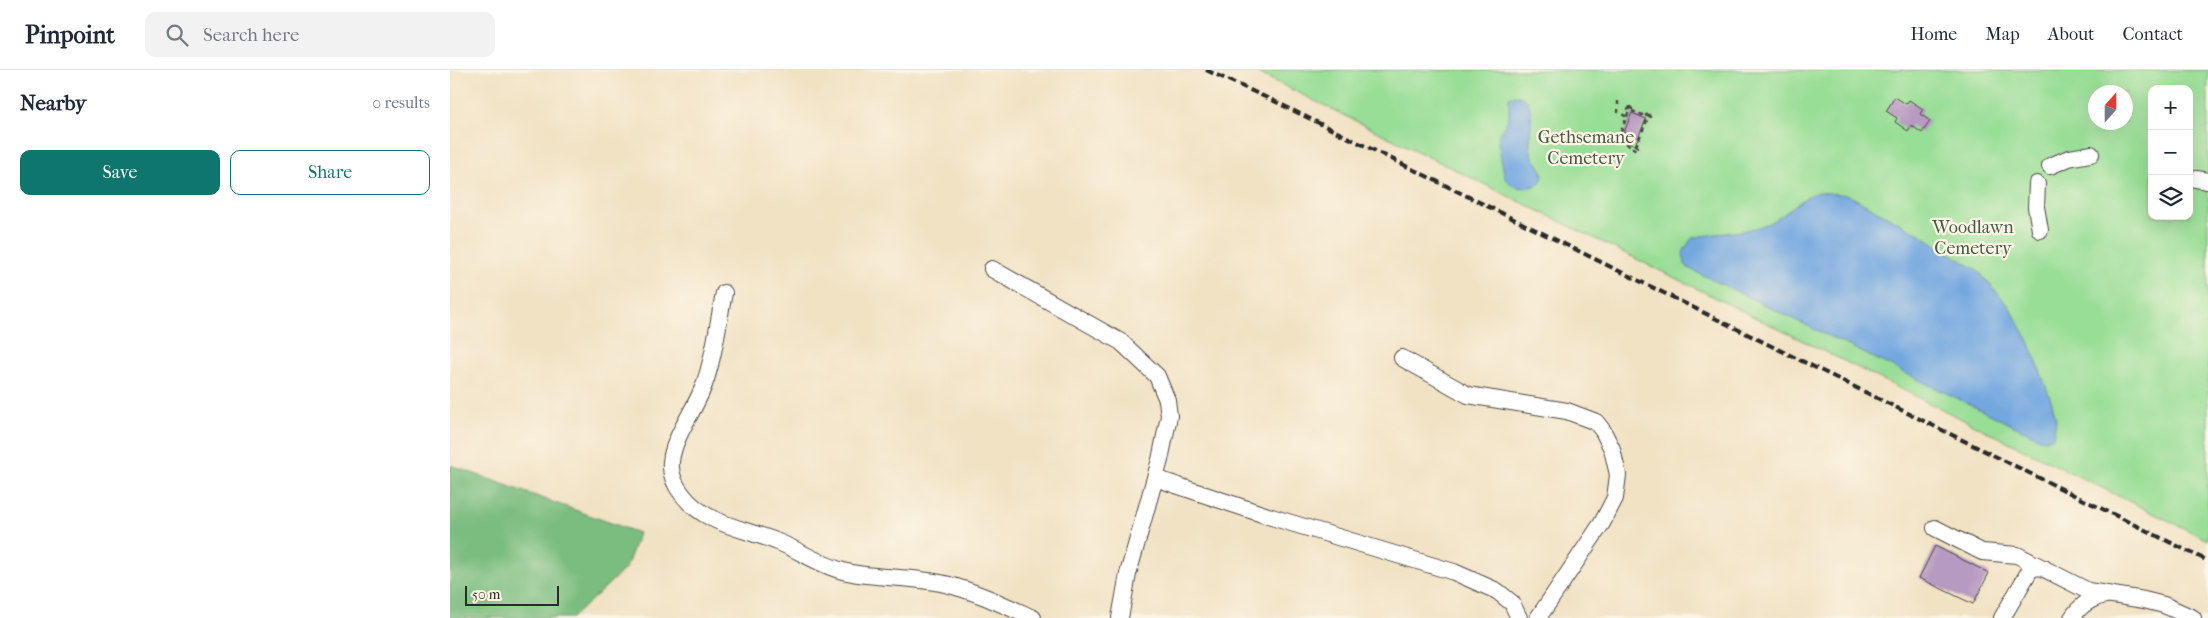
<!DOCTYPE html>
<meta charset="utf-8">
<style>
body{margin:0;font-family:"IM FELL French Canon",serif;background:#f2f2f3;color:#1f2937}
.controls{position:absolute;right:15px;top:15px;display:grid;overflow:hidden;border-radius:10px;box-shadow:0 5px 20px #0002}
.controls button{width:45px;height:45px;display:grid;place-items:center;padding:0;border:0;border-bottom:1px solid #e0e1e3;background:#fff;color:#1f2937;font:25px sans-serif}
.compass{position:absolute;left:1638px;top:15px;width:45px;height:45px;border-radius:50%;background:#fff;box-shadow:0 5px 20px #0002;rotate:21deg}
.scale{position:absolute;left:15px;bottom:12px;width:94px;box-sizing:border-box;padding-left:5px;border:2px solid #2b2b2b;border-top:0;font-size:14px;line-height:18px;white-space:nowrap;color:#2b2b2b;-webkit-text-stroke:4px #fcf5e5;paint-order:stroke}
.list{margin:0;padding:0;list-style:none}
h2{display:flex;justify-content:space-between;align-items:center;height:65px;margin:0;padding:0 20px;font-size:21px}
h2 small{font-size:16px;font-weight:400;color:#747a83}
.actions{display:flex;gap:10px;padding:15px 20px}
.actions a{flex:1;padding:11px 0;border:1px solid #0f766e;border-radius:10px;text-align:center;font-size:18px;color:#0f766e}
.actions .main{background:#0f766e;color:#fff}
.icon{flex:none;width:28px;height:28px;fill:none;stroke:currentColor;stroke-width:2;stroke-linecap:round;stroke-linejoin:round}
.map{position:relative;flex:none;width:1758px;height:548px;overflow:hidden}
header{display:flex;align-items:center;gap:30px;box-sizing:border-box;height:70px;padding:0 25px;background:#fff;border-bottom:1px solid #e0e1e3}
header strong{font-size:24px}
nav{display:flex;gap:28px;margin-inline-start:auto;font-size:18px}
.search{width:350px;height:45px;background:#f2f2f3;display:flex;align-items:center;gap:12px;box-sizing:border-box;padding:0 18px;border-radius:10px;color:#747a83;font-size:19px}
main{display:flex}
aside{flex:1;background:#fff}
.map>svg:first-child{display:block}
.green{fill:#99de96;stroke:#628460;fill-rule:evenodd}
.forest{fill:#7abd7f;stroke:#527455}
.water{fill:#73a7e0;stroke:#4f6986}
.building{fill:#b79ac1}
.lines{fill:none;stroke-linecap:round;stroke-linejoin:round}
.minor-casing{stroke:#494642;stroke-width:18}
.path{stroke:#494642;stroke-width:2.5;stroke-dasharray:4 4;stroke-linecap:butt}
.minor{stroke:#fff;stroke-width:16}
.rail{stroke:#2b2b2b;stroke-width:4;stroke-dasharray:8 4;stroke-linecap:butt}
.labels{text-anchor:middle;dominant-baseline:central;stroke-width:4.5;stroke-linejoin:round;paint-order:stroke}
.park-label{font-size:18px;fill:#465846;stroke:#fcf5e5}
</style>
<header>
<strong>Pinpoint</strong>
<div class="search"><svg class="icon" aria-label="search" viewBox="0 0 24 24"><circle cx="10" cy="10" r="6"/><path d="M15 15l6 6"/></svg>Search here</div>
<nav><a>Home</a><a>Map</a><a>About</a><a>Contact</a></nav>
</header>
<main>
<aside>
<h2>Nearby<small>0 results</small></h2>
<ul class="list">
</ul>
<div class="actions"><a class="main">Save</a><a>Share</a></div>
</aside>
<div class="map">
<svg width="1758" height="548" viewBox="0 0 1758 548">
<rect width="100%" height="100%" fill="#fcf5e5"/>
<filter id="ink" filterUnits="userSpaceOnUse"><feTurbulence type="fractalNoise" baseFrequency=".02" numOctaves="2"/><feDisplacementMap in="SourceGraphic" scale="10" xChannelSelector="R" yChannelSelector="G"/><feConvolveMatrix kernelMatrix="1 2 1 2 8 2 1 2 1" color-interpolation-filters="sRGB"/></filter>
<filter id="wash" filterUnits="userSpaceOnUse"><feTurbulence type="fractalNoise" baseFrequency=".0096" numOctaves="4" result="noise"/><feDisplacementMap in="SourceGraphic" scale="20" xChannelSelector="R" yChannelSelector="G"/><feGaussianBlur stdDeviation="1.12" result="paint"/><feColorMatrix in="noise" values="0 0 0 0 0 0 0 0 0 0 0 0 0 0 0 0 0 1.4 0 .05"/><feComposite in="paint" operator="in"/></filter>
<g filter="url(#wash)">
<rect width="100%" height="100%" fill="#f1e2c4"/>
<path class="green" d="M 802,0 L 1758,0 L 1758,470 ZM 1702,19 L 1739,19 L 1739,146 L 1702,146 ZM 1646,22 L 1676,22 L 1676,52 L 1646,52 Z"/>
<path class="forest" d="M 0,395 L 189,463 L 176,498 L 122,548 L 0,548 Z"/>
<path class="water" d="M 1065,25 C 1092,30 1076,63 1081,82 C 1083,91 1093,97 1093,106 C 1092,117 1076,119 1067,117 C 1062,116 1058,111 1055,108 L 1048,72 L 1050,63 L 1059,48 L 1059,27 Z
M 1368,122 L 1398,125 L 1466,162 L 1527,200 L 1559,236 L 1579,271 L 1602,333 L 1606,350 L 1603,367 L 1596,370 L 1591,369 L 1238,198 L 1235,194 L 1233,182 L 1242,168 C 1267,162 1295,164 1319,153 C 1337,145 1349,128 1368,122 Z"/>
<g id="blocks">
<path class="building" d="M 1445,27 L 1456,34 L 1459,30 L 1473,39 L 1470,44 L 1480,51 L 1472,63 L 1461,55 L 1458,61 L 1445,52 L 1447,48 L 1436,41 Z
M 1182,43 L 1196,49 L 1185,75 L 1171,69 Z
M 1485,476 L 1539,503 L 1523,534 L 1469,508 Z"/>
</g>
</g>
<g filter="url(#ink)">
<use href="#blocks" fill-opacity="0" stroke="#494642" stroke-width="1"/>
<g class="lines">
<defs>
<path id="minor" d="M 1600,96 L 1619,88 L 1641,84
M 1746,109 L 1758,111
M 1587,114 L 1586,137 L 1590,160
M 542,199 L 671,272 L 707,306 L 717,330 L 719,346 L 710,390 L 678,504 L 670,548
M 274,223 C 268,252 265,284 255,312 C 247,338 223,366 221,392 C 220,403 225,415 232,424 C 255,455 294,458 328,472 C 351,481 373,497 397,502 C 429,509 462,506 495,514 C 525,521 554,535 583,548
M 952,288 L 1018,325 L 1117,341 L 1146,352 L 1153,361 L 1162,379 L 1168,405 L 1165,428 L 1152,453 L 1088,548
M 705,408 L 818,446 L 1004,502 L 1047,521 L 1062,533 L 1069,548
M 1485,458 L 1532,482 L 1567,485 L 1638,521 L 1694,530 L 1714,535 L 1743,548
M 1552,548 L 1580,500 L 1586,497 L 1594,498
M 1622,548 C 1630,535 1641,528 1656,525"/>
</defs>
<use href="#minor" class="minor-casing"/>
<path class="path" d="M 1168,31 L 1168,42 L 1177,47
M 1180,37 L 1182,39 L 1181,41 L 1178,40 Z
M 1182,41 L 1195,46
M 1198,44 L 1200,47 L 1197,48 L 1196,45 Z
M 1167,69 L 1169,71 L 1166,73 L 1165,70 Z
M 1168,69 L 1179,41
M 1169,70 L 1183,77
M 1185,75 L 1188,77 L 1186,80 L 1183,78 Z
M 1186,76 L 1198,48"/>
<use href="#minor" class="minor"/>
<path class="rail" d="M 756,0 L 824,31 L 1758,491"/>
</g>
</g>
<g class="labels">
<g class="park-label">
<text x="1136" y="67">Gethsemane<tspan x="1136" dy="21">Cemetery</tspan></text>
<text x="1523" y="157">Woodlawn<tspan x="1523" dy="21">Cemetery</tspan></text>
</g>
</g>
</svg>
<div class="controls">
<button>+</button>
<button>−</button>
<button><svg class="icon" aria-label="layers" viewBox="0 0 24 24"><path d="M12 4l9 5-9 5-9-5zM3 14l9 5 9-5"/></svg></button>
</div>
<svg class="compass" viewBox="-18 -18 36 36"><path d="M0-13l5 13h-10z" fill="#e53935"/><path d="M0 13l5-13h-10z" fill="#747a83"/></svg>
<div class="scale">50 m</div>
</div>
</main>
